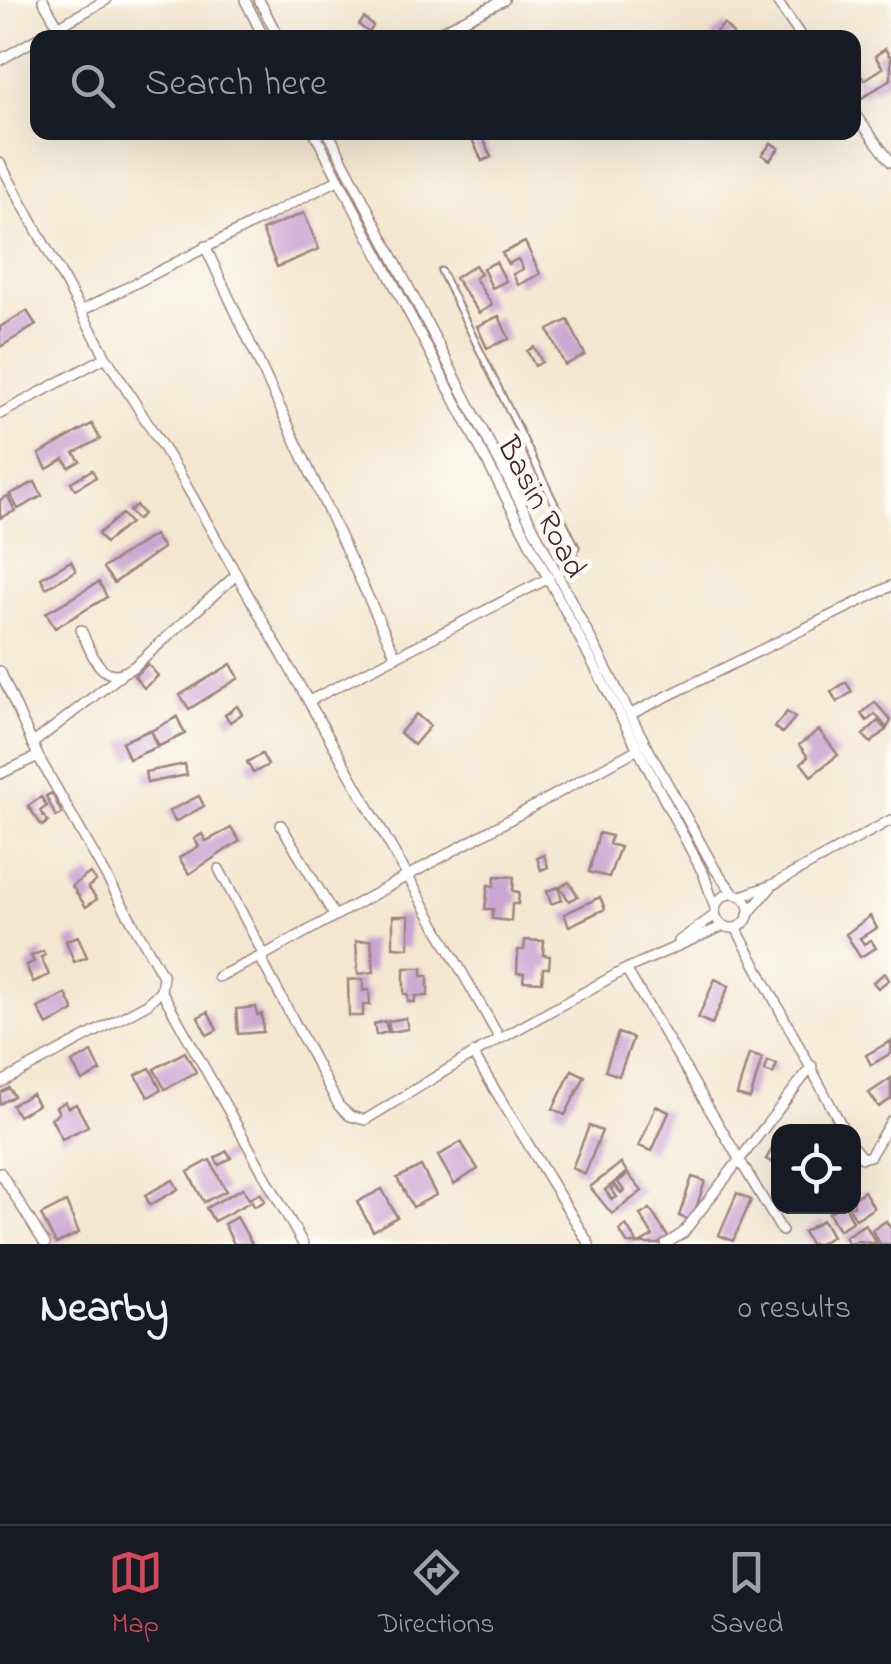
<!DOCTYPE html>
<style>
body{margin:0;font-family:"Indie Flower",sans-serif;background:#242831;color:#f1f3f6}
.controls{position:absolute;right:30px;bottom:30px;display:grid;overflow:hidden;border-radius:20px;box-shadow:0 10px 40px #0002}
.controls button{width:90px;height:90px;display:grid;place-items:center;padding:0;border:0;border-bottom:2px solid #363941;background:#171b24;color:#f1f3f6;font:50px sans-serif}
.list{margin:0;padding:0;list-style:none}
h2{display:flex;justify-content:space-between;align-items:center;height:130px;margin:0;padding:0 40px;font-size:42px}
h2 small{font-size:32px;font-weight:400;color:#9ea1a6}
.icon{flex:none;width:55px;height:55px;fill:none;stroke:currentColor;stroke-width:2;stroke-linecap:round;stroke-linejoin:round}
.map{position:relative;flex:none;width:891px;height:1244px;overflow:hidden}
.search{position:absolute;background:#171b24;box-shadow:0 10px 40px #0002;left:30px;right:30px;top:30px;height:110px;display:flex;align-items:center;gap:25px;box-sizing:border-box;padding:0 35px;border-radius:20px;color:#9ea1a6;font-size:38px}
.sheet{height:280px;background:#171b24}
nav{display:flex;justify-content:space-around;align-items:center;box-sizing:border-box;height:140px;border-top:2px solid #363941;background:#171b24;font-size:28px;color:#9ea1a6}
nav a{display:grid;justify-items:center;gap:5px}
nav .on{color:#d1495b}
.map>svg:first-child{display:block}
.building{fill:#cba5d2}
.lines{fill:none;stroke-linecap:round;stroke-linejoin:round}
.lane-casing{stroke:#9e837d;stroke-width:9}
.street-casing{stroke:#9e837d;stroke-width:12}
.lane{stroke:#fff;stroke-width:5}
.street{stroke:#fff;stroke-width:9}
.labels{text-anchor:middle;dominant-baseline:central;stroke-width:9;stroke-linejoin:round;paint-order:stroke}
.street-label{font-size:32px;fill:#4a1f2b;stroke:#fdfcf7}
</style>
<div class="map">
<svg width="891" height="1244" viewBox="0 0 891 1244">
<rect width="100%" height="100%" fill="#fdfcf7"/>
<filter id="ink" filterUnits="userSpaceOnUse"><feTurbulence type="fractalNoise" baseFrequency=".01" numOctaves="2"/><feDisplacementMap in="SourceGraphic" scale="20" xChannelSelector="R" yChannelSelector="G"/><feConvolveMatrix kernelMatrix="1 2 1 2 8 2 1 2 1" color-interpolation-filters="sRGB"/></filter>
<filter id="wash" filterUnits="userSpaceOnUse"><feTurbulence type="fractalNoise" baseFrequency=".0048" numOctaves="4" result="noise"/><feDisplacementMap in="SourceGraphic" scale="40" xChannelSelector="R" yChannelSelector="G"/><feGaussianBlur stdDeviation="2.25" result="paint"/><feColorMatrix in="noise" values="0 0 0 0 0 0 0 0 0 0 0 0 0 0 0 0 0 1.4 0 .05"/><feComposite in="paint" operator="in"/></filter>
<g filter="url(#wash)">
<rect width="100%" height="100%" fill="#f3e7cf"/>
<g id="blocks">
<path class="building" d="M 364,18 L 373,26 L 369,33 L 359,25 Z
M 724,24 L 733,34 L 730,38 L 709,38 Z
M 885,49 L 891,58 L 891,79 L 862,98 L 854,86 L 854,64 L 864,80 L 883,68 L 875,56 Z
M 482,135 L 491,157 L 482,161 L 472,139 Z
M 771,143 L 779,148 L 770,160 L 762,155 Z
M 304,213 L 319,249 L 277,267 L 262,230 Z
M 525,242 L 540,274 L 518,285 L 513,274 L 523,269 L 518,259 L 508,264 L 502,253 Z
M 496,262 L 506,281 L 492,288 L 483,268 Z
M 475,265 L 481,274 L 475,278 L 492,305 L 479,313 L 455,278 Z
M 27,311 L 36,325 L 0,347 L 0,327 Z
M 499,316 L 509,339 L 487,348 L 477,326 Z
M 568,320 L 585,355 L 565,365 L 548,330 Z
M 534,347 L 542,362 L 535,366 L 527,351 Z
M 92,424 L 100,439 L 74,453 L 80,461 L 69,467 L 64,459 L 47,469 L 39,454 Z
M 92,470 L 96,477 L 75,489 L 71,482 Z
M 35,482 L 42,496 L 18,509 L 10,494 Z
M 8,496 L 15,511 L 0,518 L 0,500 Z
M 136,505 L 143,514 L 137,520 L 129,511 Z
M 122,514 L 130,523 L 105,543 L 98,534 Z
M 154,535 L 163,548 L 114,583 L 103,568 Z
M 71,561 L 76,571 L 46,588 L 41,578 Z
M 99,582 L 107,597 L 55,628 L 46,613 Z
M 148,664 L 158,676 L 144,688 L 134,676 Z
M 231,664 L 239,678 L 189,709 L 180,695 Z
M 846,682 L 852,692 L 837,702 L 831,692 Z
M 875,702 L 891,721 L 887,728 L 875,714 L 867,721 L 861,714 Z
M 237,706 L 242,714 L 230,722 L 225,715 Z
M 787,712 L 795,718 L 782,733 L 774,727 Z
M 416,714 L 430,726 L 414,745 L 400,733 Z
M 177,717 L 185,734 L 159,746 L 151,731 Z
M 878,721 L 886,730 L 871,743 L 863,735 Z
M 150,730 L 157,747 L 129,759 L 122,742 Z
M 819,730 L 838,755 L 811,776 L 801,763 L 808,757 L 799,745 Z
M 262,754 L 268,765 L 253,773 L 247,762 Z
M 185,764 L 187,775 L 147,783 L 145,772 Z
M 52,793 L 62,814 L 56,817 L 46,796 Z
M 199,796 L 204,806 L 175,822 L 169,811 Z
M 41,797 L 47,806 L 40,811 L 48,822 L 42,826 L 28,806 Z
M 231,828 L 240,841 L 189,874 L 179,858 L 199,846 L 194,839 L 202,834 L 206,841 Z
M 599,833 L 611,836 L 609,844 L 620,847 L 609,877 L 589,872 Z
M 544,855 L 548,867 L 541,870 L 537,858 Z
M 90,873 L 96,881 L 88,887 L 97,899 L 86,907 L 72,886 Z
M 495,876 L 514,877 L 513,891 L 519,892 L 518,904 L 512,904 L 511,921 L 492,919 L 493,909 L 485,909 L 488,885 L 494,886 Z
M 569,882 L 578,896 L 569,901 L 560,887 Z
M 558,887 L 562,900 L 551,904 L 547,891 Z
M 600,897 L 605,909 L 569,926 L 564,914 Z
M 393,916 L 409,916 L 409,948 L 393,947 Z
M 870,916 L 877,928 L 860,938 L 864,944 L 871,940 L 876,948 L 860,957 L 846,934 Z
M 78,936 L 87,957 L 74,962 L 66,941 Z
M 371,940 L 374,972 L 358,974 L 356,941 Z
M 525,940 L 544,941 L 543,955 L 550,956 L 549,968 L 543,968 L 542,982 L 523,981 L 524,973 L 517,973 L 518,950 L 524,950 Z
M 43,951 L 45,955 L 41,957 L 49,975 L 33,982 L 26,965 L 34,962 L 31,956 Z
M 404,968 L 422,968 L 422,976 L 428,976 L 428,996 L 415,996 L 415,1002 L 408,1002 L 408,994 L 404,994 Z
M 885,973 L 889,980 L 878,988 L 873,982 Z
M 363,979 L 363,991 L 369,990 L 370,1005 L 363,1005 L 363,1016 L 349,1016 L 348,980 Z
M 715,979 L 729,986 L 712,1024 L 698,1018 Z
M 66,994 L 74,1011 L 47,1025 L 38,1008 Z
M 256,1007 L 257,1015 L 262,1014 L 263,1032 L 238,1034 L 236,1009 Z
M 208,1012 L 217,1030 L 207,1035 L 198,1017 Z
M 406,1018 L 408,1029 L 390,1032 L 388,1021 Z
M 385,1021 L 388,1032 L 376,1035 L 374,1024 Z
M 618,1033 L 633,1038 L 619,1076 L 605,1071 Z
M 891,1041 L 891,1053 L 871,1065 L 866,1055 Z
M 92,1052 L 101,1071 L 82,1081 L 72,1063 Z
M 185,1052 L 196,1072 L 165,1089 L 154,1069 Z
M 749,1054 L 762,1058 L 750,1099 L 737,1095 Z
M 768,1061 L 777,1064 L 773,1074 L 765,1071 Z
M 150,1068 L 161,1090 L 148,1097 L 136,1075 Z
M 572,1070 L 585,1076 L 565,1115 L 553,1109 Z
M 891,1078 L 891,1099 L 879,1107 L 869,1093 Z
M 9,1088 L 14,1096 L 0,1104 L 0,1093 Z
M 32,1094 L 38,1105 L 18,1116 L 12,1105 Z
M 65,1102 L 68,1108 L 76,1104 L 88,1126 L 62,1139 L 51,1118 L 59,1113 L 56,1107 Z
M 656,1106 L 669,1112 L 652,1151 L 639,1146 Z
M 589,1126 L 602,1131 L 585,1174 L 572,1168 Z
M 778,1139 L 778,1166 L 766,1159 Z
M 461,1142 L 478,1169 L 454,1184 L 438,1156 Z
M 227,1151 L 231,1158 L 219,1165 L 215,1158 Z
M 210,1160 L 226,1191 L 204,1202 L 188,1172 Z
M 621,1163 L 627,1172 L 605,1190 L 612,1200 L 617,1197 L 611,1189 L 615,1185 L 621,1193 L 624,1191 L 618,1182 L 628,1174 L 642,1191 L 612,1214 L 590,1187 Z
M 421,1166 L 436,1195 L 413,1207 L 397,1178 Z
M 692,1177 L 705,1181 L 692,1221 L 679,1216 Z
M 173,1180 L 178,1189 L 150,1205 L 145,1195 Z
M 243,1188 L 249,1199 L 260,1193 L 265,1201 L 254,1207 L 252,1201 L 214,1221 L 206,1208 Z
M 382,1189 L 397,1217 L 373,1231 L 357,1202 Z
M 864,1191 L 874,1208 L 856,1219 L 848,1206 L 854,1206 L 854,1198 Z
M 737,1193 L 751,1200 L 733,1241 L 719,1235 Z
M 66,1202 L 79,1233 L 56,1244 L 41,1215 Z
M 839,1206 L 845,1206 L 853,1221 L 839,1230 L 829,1213 Z
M 650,1209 L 668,1237 L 658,1244 L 639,1244 L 653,1236 L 640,1215 Z
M 237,1217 L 252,1244 L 234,1244 L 224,1224 Z
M 823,1220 L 832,1236 L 819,1244 L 810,1244 L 803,1232 Z
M 886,1221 L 891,1229 L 891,1244 L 880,1244 L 872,1230 Z
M 865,1224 L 877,1244 L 857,1241 L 849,1244 L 845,1237 Z
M 626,1225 L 638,1244 L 628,1244 L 619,1230 Z"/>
</g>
</g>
<g filter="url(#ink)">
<use href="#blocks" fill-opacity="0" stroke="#9e837d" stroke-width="2.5"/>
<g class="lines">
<defs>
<path id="lane" d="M 441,271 L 576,547 L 572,560 L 559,573"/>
<path id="street" d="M 43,0 L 58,26
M 245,0 L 264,38
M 259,0 L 279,38
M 776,0 L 802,38
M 38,38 L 106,0
M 427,38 L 504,0
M 0,60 L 38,38
M 854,113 L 891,162
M 314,132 L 704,875 L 715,908
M 328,132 L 646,745 L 715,869 L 734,894
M 0,163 L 106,357 L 179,473 L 500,1039
M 205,246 L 396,657
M 81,311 L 338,180
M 0,414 L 106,357
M 81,630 C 93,656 103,692 137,664 L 235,576
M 0,671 L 38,756 L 163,976 L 161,990 L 147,1004 L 0,1083
M 309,701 L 549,578
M 631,714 L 891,586
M 32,744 L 120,676
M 0,774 L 38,756
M 281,825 L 334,915
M 219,869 L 264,955 L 263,963 L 339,1106 L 350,1116 L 365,1120 L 473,1054 L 626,969 L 723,926
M715 911a17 17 0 1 1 34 0a17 17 0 1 1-34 0Z
M 741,896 L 772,885 L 891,820
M 748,914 L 771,887
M 736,928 L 845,1132
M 679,941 L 715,915
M 626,969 L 782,1231
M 218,977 L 264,955 L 636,750
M 161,990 L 303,1244
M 473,1054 L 589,1244
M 854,1148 L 862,1158 L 870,1156 L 891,1121
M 0,1172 L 45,1244
M 666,1244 L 683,1233 L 812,1066"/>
</defs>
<use href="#lane" class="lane-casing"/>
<use href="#street" class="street-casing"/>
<use href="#lane" class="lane"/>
<use href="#street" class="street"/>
</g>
</g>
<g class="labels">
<g class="street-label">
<text transform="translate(540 508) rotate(62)">Basin Road</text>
</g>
</g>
</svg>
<div class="controls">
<button><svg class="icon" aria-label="locate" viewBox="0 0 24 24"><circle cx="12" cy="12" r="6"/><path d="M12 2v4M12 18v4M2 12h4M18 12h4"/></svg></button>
</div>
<div class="search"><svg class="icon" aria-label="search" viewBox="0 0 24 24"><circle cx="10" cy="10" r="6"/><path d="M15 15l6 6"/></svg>Search here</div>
</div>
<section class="sheet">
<h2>Nearby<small>0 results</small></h2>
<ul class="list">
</ul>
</section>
<nav>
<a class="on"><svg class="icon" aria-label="map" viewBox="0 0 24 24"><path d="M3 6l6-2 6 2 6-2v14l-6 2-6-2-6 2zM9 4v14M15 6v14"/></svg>Map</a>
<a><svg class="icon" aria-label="directions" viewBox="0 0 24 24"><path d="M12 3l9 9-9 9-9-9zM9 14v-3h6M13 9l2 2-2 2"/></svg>Directions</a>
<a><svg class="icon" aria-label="saved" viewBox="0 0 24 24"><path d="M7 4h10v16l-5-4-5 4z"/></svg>Saved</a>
</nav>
